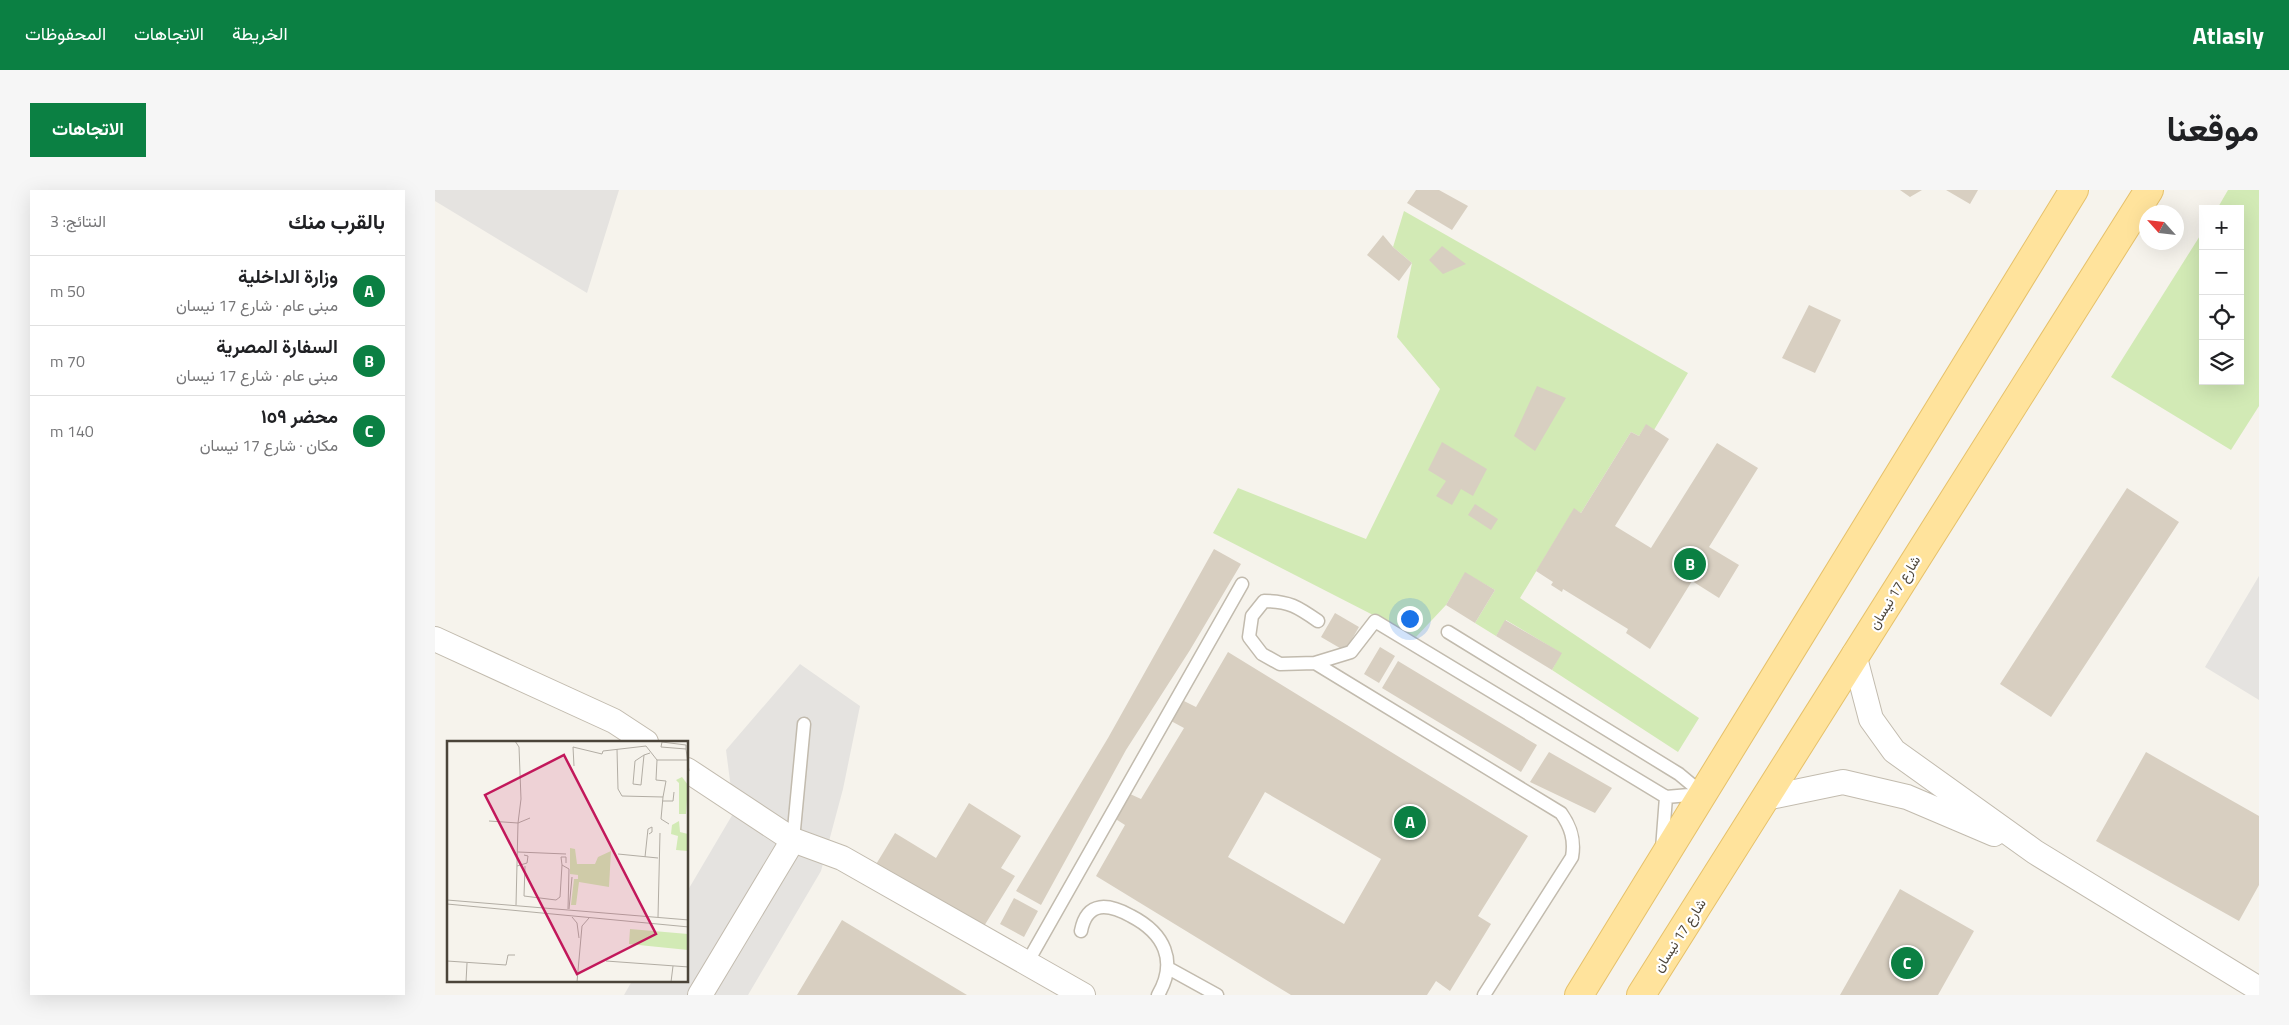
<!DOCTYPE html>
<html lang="ar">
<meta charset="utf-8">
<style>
body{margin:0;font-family:"Titillium Web",Vazirmatn,sans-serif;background:#f6f6f6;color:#202124;direction:rtl}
.controls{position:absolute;right:15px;top:15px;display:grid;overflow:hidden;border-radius:0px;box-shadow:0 5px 20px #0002}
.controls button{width:45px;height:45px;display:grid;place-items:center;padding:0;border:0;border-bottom:1px solid #e0e0e0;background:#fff;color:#202124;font:25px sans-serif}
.compass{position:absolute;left:1704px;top:15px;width:45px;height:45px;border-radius:50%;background:#fff;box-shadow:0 5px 20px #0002;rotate:297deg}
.you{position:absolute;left:974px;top:428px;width:18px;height:18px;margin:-12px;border:4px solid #fff;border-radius:50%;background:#1a73e8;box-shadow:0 0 0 8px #1a73e833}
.badge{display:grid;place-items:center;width:32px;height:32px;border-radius:50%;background:#0b8043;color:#fff;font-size:16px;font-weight:700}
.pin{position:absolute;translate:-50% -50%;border:2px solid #fff;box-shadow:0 1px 5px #0006}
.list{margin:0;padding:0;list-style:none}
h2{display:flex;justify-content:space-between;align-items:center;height:65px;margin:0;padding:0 20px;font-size:21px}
h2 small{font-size:16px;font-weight:400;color:#757577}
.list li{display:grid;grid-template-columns:32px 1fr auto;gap:15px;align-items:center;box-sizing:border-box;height:70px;padding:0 20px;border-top:1px solid #e0e0e0}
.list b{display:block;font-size:19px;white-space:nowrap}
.list p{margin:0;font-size:16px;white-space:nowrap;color:#757577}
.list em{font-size:16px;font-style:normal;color:#757577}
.icon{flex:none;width:28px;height:28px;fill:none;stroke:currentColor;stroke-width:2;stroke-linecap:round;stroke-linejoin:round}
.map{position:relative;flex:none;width:1824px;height:805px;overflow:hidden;direction:ltr;border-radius:0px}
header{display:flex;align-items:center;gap:30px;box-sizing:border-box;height:70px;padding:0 25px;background:#0b8043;color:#fff}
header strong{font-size:24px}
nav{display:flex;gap:28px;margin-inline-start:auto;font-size:18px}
.intro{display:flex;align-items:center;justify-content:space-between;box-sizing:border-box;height:120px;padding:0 30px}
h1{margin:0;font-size:35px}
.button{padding:12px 22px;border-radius:0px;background:#0b8043;color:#fff;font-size:18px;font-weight:700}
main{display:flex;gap:30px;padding:0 30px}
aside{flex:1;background:#fff;border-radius:0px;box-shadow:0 5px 20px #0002}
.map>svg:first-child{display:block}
.green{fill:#d2eab5}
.parking{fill:#e5e3e0}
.building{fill:#d8cfc1;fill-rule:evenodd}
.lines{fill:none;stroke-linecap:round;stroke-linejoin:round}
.lane-casing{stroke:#c2bbae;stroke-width:15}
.street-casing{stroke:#c2bbae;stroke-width:26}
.primary-casing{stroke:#e6c16a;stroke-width:30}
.lane{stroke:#fff;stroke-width:12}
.street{stroke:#fff;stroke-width:24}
.primary{stroke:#ffe39c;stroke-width:28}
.labels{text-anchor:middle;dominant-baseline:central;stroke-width:4.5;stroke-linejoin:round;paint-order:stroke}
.street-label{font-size:14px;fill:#4b4439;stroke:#fff}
.inset-road{fill:none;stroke:#b2ada4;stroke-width:1}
.view{fill:#c2185b;fill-opacity:0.15;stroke:#c2185b;stroke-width:2.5}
.inset-edge{fill:none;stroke:#4b4439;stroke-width:2.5}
</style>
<header>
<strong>Atlasly</strong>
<nav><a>الخريطة</a><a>الاتجاهات</a><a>المحفوظات</a></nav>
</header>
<div class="intro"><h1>موقعنا</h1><a class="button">الاتجاهات</a></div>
<main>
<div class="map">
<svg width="1824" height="805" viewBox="0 0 1824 805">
<rect width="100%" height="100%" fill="#f6f3ec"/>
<path class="green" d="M 1793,0 L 1824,0 L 1824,216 L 1796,260 L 1676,187 L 1768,41 L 1768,191 L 1805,191 L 1805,19 L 1782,19 Z
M 969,21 L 1253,183 L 1219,240 L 1211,235 L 1204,246 L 1196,242 L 1146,323 L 1139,319 L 1085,408 L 1264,528 L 1243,562 L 1117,480 L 1126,463 L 1071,430 L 1061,446 L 1040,433 L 1060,400 L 1030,383 L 1011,415 L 981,447 L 778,343 L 803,298 L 931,349 L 1005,199 L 962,147 L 977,73 L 958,57 Z"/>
<path class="parking" d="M 0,0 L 184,0 L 152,103 L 0,11 Z
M 1824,386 L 1824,510 L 1770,477 Z
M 365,474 L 425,516 L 408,599 L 386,681 L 313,805 L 189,805 L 197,791 L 252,791 L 253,700 L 299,622 L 291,560 Z"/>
<path class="building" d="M 981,0 L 1004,0 L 1033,16 L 1017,40 L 972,13 Z
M 1465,0 L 1487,0 L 1475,7 Z
M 1511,0 L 1543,0 L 1535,14 Z
M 948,45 L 958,57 L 977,73 L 964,91 L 932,65 Z
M 1007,56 L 1031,74 L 1008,84 L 994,70 Z
M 1374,115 L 1406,130 L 1380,183 L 1347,168 Z
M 1102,196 L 1131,208 L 1100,261 L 1079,246 Z
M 1211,234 L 1234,249 L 1180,336 L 1216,358 L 1282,253 L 1323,278 L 1274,357 L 1304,375 L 1284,408 L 1257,391 L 1215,459 L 1191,443 L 1193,439 L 1128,399 L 1127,402 L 1116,395 L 1118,392 L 1101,381 L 1139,318 L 1146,323 L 1196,242 L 1204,246 Z
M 1007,252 L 1052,279 L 1038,306 L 1026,299 L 1017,315 L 1001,306 L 1011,291 L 993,280 Z
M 1692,298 L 1744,332 L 1616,527 L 1565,494 Z
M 1040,314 L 1063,329 L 1056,340 L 1033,325 Z
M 779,359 L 806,374 L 755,460 L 691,560 L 606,715 L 581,701 L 673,548 Z
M 1030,382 L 1060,400 L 1040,433 L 1011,415 Z
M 900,423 L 924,437 L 910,461 L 886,447 Z
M 1070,430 L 1127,463 L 1117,480 L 1061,446 Z
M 945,457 L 960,466 L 944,493 L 929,484 Z
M 793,462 L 1093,646 L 1043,726 L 1056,734 L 1015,801 L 1001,791 L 992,805 L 856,805 L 661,686 L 690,635 L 679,628 L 693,603 L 706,609 L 749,538 L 736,531 L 749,511 L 761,517 ZM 830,602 L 946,669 L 909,734 L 793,667 Z
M 963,471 L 1102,555 L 1086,582 L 947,498 Z
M 1114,562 L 1177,598 L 1160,623 L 1095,592 Z
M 1711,562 L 1824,626 L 1824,695 L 1804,731 L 1661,651 Z
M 534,613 L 586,646 L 566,678 L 580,686 L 546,741 L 440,676 L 460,643 L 501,668 Z
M 1465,699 L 1539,741 L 1503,805 L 1405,805 Z
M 579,708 L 603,721 L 589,747 L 565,734 Z
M 407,730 L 532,805 L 362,805 Z"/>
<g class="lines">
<defs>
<path id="lane" d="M 883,431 C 863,417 854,411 829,411 L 817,426 L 814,447 L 827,464 L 845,474 L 880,473 L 916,462 L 940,431 L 1231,607 L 1266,604
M 1013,442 L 1244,584 L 1268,604
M 880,473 L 1126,623 C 1136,637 1140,650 1137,667 L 1049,805
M 358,650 L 369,534
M 1227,659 L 1231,607
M 646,741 C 652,710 674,714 696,726 C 729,743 743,771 723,805
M 592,773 L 807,394
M 733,778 L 782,805"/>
<path id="street" d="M 0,449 L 179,531 L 211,552
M 1419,464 L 1436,529 L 1459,561 L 1600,662 L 1824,799
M 252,580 L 358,650
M 1331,608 L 1408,592 L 1472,607 L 1559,644
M 265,805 L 358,650 L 407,668 L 648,805"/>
<path id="primary" d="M 1144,805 L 1639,0
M 1206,805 L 1714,0"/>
</defs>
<use href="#lane" class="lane-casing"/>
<use href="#street" class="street-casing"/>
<use href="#primary" class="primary-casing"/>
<use href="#lane" class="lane"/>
<use href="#street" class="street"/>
<use href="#primary" class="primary"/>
</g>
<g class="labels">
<g class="street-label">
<text transform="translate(1459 402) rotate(-58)">شارع 17 نيسان</text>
<text transform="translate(1244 745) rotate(-57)">شارع 17 نيسان</text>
</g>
</g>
<g transform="translate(12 551)">
<rect width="241" height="241" fill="#f6f3ec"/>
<path d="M 235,36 L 241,44 L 239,73 L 232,73 L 232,42 L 229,39 ZM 232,80 L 233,91 L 241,93 L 241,110 L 229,109 L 231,95 L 224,93 L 225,84 ZM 123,107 L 128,108 L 130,123 L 148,123 L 151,116 L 164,110 L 162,146 L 132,141 L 129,164 L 124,164 L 127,138 L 131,138 L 131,134 L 123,133 ZM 183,188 L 241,193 L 241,209 L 182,203 Z" fill="#d2eab5"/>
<path class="inset-road" d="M 68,0 L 72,6 L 74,58 L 71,82 L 83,77M 170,8 L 171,48 L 175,55 L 216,56 L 219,40 L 209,39 L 210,19M 239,8 L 239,4 L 215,1 L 214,6 L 239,8 L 242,30M 197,14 L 194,44 L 186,43 L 188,20 L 197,14 L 203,12M 127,25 L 126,6 L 155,13 L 156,10 L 199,5 L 210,19 L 242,19M 216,56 L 214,78 L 222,83M 215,60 L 226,60 L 227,51M 42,80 L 71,82 L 69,164M 71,111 L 119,113M 171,113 L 211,117M 198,116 L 201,88 L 205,86 L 205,91 L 202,93M 119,122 L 119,116 L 114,116 L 115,124 L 122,128 L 121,168M 70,125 L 80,122 L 81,115 L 77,114M 78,125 L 77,155 L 109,159 L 113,156 L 115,124M 0,159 L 242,179M 0,163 L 242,186M 122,168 L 125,136M 125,176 L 130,182 L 132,197M 211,176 L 213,92M 0,220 L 59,224 L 61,214 L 68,214M 159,220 L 242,226M 19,241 L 20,222M 130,241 L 135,185 L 142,177M 224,241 L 226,225"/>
<path class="view" d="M 117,14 L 209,193 L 130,233 L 38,54 Z"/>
<rect width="241" height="241" class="inset-edge"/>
</g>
</svg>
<div class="controls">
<button>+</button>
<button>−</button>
<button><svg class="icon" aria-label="locate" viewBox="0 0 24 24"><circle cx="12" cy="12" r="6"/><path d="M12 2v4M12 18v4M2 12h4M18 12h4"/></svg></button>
<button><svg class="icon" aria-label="layers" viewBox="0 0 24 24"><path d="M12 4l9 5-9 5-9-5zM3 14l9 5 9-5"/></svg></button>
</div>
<svg class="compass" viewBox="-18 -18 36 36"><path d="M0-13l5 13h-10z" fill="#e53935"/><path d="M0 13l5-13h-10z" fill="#757577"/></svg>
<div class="you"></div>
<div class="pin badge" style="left:975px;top:632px">A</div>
<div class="pin badge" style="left:1255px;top:374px">B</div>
<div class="pin badge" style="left:1472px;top:773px">C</div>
</div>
<aside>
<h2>بالقرب منك<small>النتائج: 3</small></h2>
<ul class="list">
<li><span class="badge">A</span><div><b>وزارة الداخلية</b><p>مبنى عام · شارع 17 نيسان</p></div><em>50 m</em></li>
<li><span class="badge">B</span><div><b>السفارة المصرية</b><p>مبنى عام · شارع 17 نيسان</p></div><em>70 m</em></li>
<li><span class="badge">C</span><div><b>محضر ١٥٩</b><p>مكان · شارع 17 نيسان</p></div><em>140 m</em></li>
</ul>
</aside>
</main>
